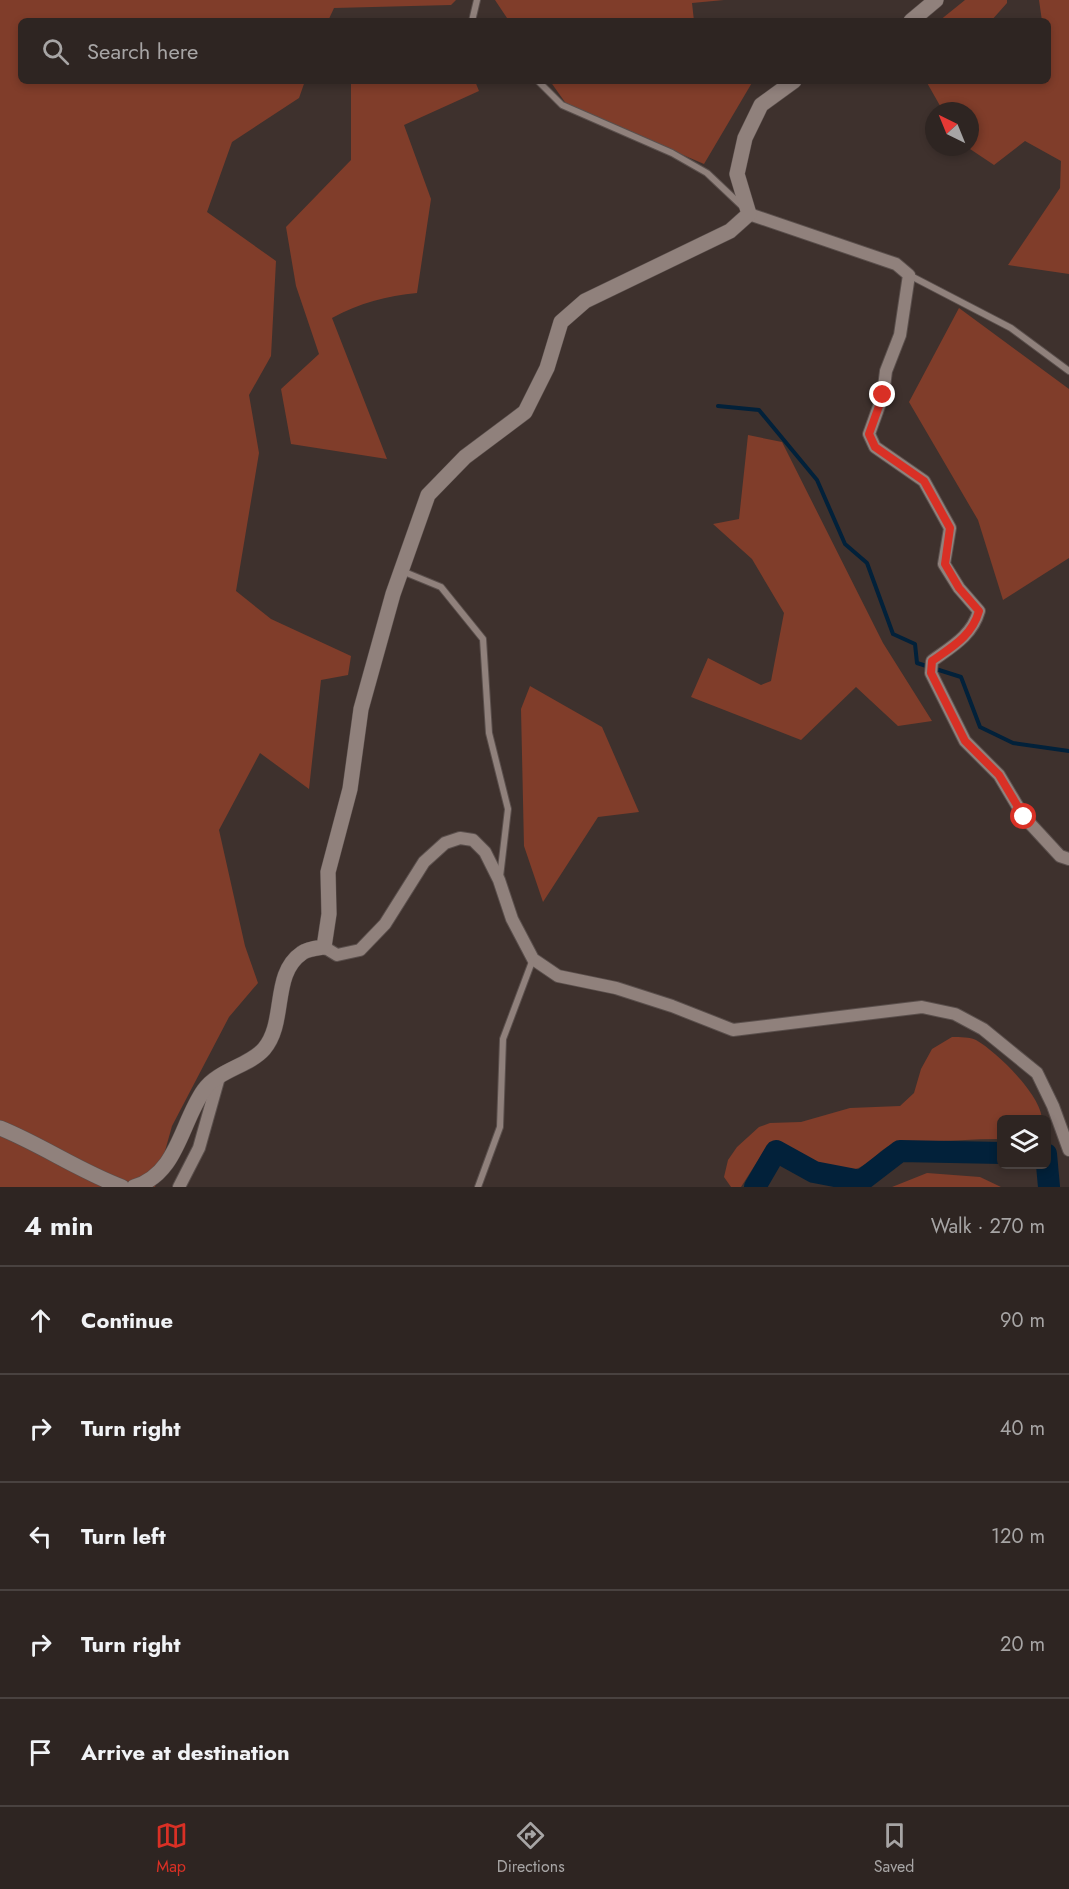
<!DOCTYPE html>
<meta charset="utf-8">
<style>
body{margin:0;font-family:Jost,sans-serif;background:#3a312f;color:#f1f3f6}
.controls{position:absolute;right:18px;bottom:18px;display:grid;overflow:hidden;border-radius:9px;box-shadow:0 3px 9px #0003}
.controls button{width:54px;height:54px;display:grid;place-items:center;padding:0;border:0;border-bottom:2px solid #494240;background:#2e2522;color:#f1f3f6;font:30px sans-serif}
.compass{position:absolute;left:925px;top:102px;width:54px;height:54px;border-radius:50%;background:#2e2522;box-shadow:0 3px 9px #0003;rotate:317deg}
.stop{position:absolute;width:18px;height:18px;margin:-14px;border:4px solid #d93025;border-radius:50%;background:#fff}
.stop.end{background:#d93025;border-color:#fff;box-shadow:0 2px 6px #0008}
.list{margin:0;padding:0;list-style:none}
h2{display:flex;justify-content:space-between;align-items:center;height:78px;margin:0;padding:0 24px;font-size:26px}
h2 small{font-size:20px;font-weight:400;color:#a7a5a5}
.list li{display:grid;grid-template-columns:39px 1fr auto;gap:18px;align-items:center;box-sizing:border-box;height:108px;padding:0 24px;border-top:2px solid #494240}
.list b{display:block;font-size:22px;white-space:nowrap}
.list em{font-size:20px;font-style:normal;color:#a7a5a5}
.icon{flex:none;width:33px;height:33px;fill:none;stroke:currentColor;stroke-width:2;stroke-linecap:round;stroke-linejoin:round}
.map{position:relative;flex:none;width:1069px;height:1187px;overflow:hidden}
.search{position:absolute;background:#2e2522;box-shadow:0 3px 9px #0003;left:18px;right:18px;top:18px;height:66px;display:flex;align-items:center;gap:15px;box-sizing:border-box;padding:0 21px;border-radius:9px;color:#a7a5a5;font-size:22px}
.sheet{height:618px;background:#2e2522}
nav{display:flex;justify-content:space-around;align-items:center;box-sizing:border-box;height:84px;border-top:2px solid #494240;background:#2e2522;font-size:16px;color:#a7a5a5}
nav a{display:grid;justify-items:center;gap:3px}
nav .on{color:#d93025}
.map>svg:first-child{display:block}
.green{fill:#803d2a}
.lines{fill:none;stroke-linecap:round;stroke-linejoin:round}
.stream{stroke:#02213a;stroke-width:4}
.river{stroke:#02213a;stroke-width:22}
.lane-casing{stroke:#5a4f4c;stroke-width:8}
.street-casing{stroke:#5a4f4c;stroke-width:14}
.secondary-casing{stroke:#5a4f4c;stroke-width:16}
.lane{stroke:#90817c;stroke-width:6}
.street{stroke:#90817c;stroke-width:12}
.secondary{stroke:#90817c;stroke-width:15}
.route{stroke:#d93025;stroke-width:8}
</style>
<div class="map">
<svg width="1069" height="1187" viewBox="0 0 1069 1187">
<rect width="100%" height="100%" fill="#3e312d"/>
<path class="green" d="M 0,0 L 456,0 L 451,5 L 334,8 L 328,21 L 21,21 L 21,81 L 305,81 L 299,98 L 232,142 L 207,212 L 276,261 L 271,356 L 249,395 L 259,453 L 236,591 L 271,619 L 351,656 L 348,675 L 321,680 L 309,789 L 260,753 L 219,830 L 245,946 L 258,983 L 229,1017 L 172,1126 L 155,1187 L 0,1187 Z
M 495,0 L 724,0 L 692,3 L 694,21 L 509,21 Z
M 965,0 L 1007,0 L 1007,3 L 991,21 L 939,21 Z
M 1039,0 L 1069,0 L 1069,274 L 1008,265 L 1060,188 L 1061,161 L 1025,141 L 994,165 L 967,147 L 970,147 L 970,111 L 943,111 L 926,81 L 1048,81 L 1048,21 L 1042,21 Z
M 351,81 L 475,81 L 479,91 L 404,125 L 431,199 L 417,293 C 387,296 359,303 332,318 L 387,459 L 291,444 L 281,389 L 319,354 L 296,286 L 286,227 L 351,160 Z
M 550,81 L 753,81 L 704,164 L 567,105 Z
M 959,308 L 1069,389 L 1069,558 L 1003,600 L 978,520 L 909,402 Z
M 748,435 L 782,442 L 883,643 L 932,721 L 898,726 L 856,687 L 801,740 L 691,697 L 708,658 L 761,685 L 771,681 L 784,613 L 752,559 L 713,524 L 739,519 Z
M 530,686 L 602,727 L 639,812 L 598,817 L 543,902 L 524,846 L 521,709 Z
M 952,1037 C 960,1037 970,1037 976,1040 C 997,1052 1041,1095 1042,1119 L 1002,1120 L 1001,1139 C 974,1139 946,1141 919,1142 C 913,1143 906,1141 900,1142 C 872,1148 874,1173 835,1171 C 811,1170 791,1148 767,1146 L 741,1187 L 731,1187 L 724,1177 L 728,1160 L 737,1147 L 759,1127 L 770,1123 L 801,1122 L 850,1108 L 900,1106 L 914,1093 L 921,1069 L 932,1049 Z
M 927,1173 L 980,1177 L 1001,1187 L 892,1187 Z"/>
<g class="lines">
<path class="stream" d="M 718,406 L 759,410 L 817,480 L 845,544 L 867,563 L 893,634 L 915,644 L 917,663 L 961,677 L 980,727 L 1013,743 L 1069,751"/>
<path class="river" d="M 1046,1154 L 1049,1187
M 755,1187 L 776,1151 L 814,1172 L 861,1181 L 900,1151 L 1002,1153"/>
<defs>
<path id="lane" d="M 472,21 L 477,0
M 538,81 L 562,105 L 672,153 L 707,173 L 743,207
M 909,275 L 1011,328 L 1069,371
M 402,571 L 441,587 L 483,639 L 489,733 L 508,809 L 500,877
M 478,1187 L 500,1127 L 503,1039 L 533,959"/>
<path id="street" d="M 749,214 L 896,264 L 909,275 L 900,335 L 886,371 L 883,395 L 869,434 L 875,447 L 924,481 L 950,528 L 944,564 L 959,588 L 979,611 C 972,636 951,647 932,661 L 931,673 L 965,741 L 999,775 L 1024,817 L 1060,856 L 1069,859
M 324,947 L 337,955 L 360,950 L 385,924 L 424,862 L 445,843 L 460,838 L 473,840 L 485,852 L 499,880 L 512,919 L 533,959 L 558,976 L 616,988 L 672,1006 L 733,1030 L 922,1007 L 955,1014 L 983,1029 L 1037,1073 L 1053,1106 L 1069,1150
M 179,1187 L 199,1148 L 219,1077"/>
<path id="secondary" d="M 911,21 L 936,0
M 0,1128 C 42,1145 79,1171 122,1187
M 134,1187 C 178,1174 181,1122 204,1090 C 218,1070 249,1066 264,1049 C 287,1022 271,974 302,953 C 307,949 317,948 324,947 L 329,914 L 328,872 L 350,789 L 361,709 L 393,594 L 428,495 L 465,457 L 525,412 L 547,368 L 561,322 L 585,301 L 730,231 L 749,214 L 737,174 L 745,138 L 761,105 L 794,81"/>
</defs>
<use href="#lane" class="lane-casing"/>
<use href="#street" class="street-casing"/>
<use href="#secondary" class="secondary-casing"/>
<use href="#lane" class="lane"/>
<use href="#street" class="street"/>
<use href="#secondary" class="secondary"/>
</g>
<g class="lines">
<path class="route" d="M 883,395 L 869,434 L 875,447 L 924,481 L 950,528 L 945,564 L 959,588 L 979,611 C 972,636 952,647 932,661 L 931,673 L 965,741 L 999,775 L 1024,817"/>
</g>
</svg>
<div class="controls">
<button><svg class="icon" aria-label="layers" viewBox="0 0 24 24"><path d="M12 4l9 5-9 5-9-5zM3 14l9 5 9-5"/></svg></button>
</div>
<svg class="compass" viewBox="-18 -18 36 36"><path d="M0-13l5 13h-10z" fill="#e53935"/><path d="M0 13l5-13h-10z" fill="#a7a5a5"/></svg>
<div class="stop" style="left:1024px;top:817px"></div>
<div class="stop end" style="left:883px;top:395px"></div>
<div class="search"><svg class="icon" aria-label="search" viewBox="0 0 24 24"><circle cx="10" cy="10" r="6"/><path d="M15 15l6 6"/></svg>Search here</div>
</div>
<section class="sheet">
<h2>4 min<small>Walk · 270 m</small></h2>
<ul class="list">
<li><svg class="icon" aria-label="ahead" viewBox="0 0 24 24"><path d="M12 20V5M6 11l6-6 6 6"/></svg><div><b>Continue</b></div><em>90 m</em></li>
<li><svg class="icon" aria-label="right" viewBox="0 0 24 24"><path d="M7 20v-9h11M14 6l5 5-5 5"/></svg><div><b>Turn right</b></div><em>40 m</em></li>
<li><svg class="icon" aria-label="left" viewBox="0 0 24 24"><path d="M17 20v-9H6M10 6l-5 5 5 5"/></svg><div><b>Turn left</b></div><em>120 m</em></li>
<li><svg class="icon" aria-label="right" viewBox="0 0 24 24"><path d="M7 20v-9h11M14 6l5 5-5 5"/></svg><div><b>Turn right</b></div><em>20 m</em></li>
<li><svg class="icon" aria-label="arrive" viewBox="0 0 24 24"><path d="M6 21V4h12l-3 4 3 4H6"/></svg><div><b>Arrive at destination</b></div></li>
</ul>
</section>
<nav>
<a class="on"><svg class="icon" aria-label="map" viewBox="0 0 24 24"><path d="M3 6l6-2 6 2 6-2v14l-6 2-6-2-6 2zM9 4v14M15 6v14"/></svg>Map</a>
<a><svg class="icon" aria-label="directions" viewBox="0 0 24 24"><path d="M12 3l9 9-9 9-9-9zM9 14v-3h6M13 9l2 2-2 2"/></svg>Directions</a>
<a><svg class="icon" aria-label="saved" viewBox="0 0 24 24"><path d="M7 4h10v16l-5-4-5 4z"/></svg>Saved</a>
</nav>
